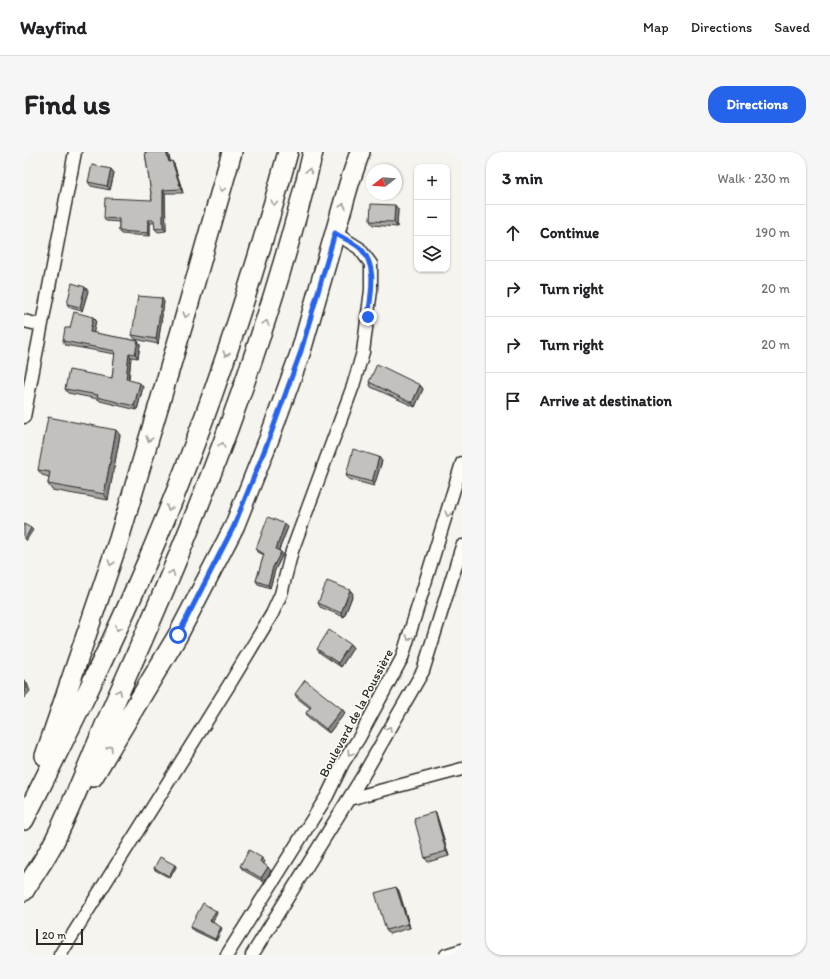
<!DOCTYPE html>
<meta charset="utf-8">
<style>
body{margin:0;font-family:Itim,sans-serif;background:#f6f6f6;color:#202124}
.controls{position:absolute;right:12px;top:12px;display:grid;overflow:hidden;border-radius:8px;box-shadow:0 1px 3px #0004}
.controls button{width:36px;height:36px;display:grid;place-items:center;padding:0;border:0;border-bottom:1px solid #e0e0e0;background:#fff;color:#202124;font:20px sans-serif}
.compass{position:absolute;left:342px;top:12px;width:36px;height:36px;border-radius:50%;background:#fff;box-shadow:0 1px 3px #0004;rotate:253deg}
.scale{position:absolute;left:12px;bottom:10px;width:47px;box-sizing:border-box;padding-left:4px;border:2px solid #2b2b2b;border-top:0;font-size:11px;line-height:14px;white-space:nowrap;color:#2b2b2b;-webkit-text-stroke:3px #fdfcf7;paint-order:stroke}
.stop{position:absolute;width:12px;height:12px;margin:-9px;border:3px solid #2563eb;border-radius:50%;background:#fff}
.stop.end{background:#2563eb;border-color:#fff;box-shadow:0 1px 4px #0008}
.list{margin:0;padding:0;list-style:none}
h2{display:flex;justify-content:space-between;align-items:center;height:52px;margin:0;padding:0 16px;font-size:17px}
h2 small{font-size:13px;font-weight:400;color:#757577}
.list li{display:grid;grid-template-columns:26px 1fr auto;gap:12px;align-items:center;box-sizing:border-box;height:56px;padding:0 16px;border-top:1px solid #e0e0e0}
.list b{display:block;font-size:15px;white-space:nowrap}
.list em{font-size:13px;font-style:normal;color:#757577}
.icon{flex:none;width:22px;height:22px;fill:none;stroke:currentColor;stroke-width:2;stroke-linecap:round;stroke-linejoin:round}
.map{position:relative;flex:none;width:438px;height:803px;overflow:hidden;border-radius:16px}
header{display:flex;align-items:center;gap:24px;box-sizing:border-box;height:56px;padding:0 20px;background:#fff;border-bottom:1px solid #e0e0e0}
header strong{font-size:19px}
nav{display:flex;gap:22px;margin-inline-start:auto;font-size:14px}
.intro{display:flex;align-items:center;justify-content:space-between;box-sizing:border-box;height:96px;padding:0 24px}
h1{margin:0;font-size:28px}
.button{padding:10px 18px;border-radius:16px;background:#2563eb;color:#fff;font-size:14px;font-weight:700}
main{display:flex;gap:24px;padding:0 24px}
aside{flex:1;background:#fff;border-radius:16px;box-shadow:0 1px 3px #0004}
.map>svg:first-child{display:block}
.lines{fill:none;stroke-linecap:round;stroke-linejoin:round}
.street-casing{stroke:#2b2b2b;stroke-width:15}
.primary-casing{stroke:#2b2b2b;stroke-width:22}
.street{stroke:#fdfcf7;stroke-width:12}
.primary{stroke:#fdfcf7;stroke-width:19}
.wall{fill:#a7a6a3;stroke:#2b2b2b}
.shaded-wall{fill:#888785;stroke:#2b2b2b}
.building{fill:#c2c1be;stroke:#2b2b2b}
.oneway{stroke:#9e9e9b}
.route{stroke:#2563eb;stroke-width:5}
.labels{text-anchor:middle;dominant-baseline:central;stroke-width:3;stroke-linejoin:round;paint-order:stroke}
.street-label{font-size:13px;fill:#2b2b2b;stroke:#fdfcf7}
</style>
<header>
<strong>Wayfind</strong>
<nav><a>Map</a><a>Directions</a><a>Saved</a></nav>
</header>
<div class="intro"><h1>Find us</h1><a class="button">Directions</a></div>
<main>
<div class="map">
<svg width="438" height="803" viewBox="0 0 438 803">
<rect width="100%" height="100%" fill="#f5f4ef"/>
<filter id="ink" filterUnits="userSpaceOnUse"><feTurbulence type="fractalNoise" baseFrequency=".025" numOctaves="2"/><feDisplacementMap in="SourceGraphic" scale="8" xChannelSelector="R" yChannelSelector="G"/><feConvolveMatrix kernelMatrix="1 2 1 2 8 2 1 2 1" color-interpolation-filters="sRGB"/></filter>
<g filter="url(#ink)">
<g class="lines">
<defs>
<path id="street" d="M 0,169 L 17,173
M 0,265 L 51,0
M 325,647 L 438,617
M 36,803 L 205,533 L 248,462 L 257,442 L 268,399 L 329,234 L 339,200 L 347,138 L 347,112 L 335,96 L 311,81
M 203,803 L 303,644 L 319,611 L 335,586 L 378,506 L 438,311
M 228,803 L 340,622 L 399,519 L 438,394
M 422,803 L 438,798"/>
<path id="primary" d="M 21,604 L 95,387 L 159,172 L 208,0
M 69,625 L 154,483 L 210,375 L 245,287 L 277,199 L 325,32 L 336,0
M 0,668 C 39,590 78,513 113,433 C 175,293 224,147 264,0
M 0,739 C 10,722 22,706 31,688 C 54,640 73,590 95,541 C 174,366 244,187 289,0"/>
</defs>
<use href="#street" class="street-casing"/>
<use href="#primary" class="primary-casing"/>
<use href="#street" class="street"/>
<use href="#primary" class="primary"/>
</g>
<path class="wall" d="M 121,0 L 144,0 L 146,9 L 150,12 L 159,41 L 141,41 L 142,79 L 134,80 L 131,77 L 131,71 L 126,71 L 126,84 L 97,82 L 95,79 L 95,70 L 82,69 L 80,66 L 128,48 Z
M 87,17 L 90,21 L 86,38 L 67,34 L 64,30 Z
M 374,57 L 373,75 L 349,73 L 346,69 Z
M 61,135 L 64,139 L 58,159 L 46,156 L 43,152 Z
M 140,150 L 134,192 L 111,187 L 108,183 Z
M 69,165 L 72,168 L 69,181 L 114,189 L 116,193 L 114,206 L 107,205 L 105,228 L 119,235 L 113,258 L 76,249 L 74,247 L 44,241 L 41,237 L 88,226 L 91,202 L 41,193 L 39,189 L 46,176 Z
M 345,230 L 396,233 L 399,237 L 391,255 L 347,235 Z
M 96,283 L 84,348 L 28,338 L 24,332 L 25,325 L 18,323 L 14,318 Z
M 358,309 L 350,334 L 324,327 L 322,323 Z
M 261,372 L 264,375 L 255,398 L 259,402 L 251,418 L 246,436 L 234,432 L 232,429 L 240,403 L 234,400 L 232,397 Z
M 326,438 L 329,442 L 320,465 L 296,455 L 294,451 Z
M 326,492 L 329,496 L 317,515 L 296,501 L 293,497 Z
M 271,542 L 318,557 L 321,561 L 305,581 L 284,565 L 282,561 L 286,556 L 273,546 Z
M 411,660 L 413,664 L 425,704 L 404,710 L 401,706 Z
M 238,706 L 241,710 L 239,712 L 247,719 L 240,730 L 219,718 L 216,714 Z
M 151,713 L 152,715 L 146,726 L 131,718 L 130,716 Z
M 372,735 L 375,739 L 386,776 L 365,782 L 362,778 Z
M 193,761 L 188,770 L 198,777 L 192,789 L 167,777 L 166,775 Z"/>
<path class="shaded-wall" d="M 142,0 L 144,0 L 147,13 L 145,10 Z
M 148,9 L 150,12 L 159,41 L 157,37 Z
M 87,17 L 90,21 L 86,38 L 83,34 Z
M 139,38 L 141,41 L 142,79 L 139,76 Z
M 371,53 L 374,57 L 373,75 L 370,70 Z
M 124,68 L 126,71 L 126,84 L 124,81 Z
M 61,135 L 64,139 L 58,159 L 56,155 Z
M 138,146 L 140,150 L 134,192 L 132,187 Z
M 69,165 L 72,168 L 69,184 L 66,180 Z
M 114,189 L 116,193 L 114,206 L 111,202 Z
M 105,201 L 107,205 L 104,231 L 102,227 Z
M 116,231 L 119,235 L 113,258 L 110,254 Z
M 396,233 L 399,237 L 391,255 L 388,251 Z
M 92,278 L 96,283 L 84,348 L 80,342 Z
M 355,305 L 358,309 L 350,334 L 348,330 Z
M 261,372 L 264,375 L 254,400 L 252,397 Z
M 7,376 L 9,378 L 2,389 L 1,387 Z
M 257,400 L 259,402 L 251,418 L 246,436 L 244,433 L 249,415 Z
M 326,438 L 329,442 L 320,465 L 317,461 Z
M 326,492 L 329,496 L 317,515 L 314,511 Z
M 0,528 L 3,531 L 6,539 L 0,546 Z
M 318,557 L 321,561 L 305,581 L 302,577 Z
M 411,660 L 413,664 L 425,704 L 422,699 Z
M 238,706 L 241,710 L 238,714 L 236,709 Z
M 151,713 L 152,715 L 146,726 L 145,724 Z
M 244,715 L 247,719 L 240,730 L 237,726 Z
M 372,735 L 375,739 L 386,776 L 384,772 Z
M 192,759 L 193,761 L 188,772 L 186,769 Z
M 197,775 L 198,777 L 192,789 L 191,787 Z"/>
<path class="building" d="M 121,0 L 142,0 L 145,10 L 148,9 L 157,37 L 139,38 L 139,76 L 131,77 L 130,68 L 124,68 L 124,81 L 95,79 L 95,67 L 80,66 L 81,46 L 128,48 Z
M 68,13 L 87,17 L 83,34 L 64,30 Z
M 347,52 L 371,53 L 370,70 L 346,69 Z
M 48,131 L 61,135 L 56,155 L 43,152 Z
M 114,144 L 138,146 L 132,187 L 108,183 Z
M 50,160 L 69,165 L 66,180 L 114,189 L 111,202 L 105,201 L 102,227 L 116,231 L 110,254 L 73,245 L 74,243 L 41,237 L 45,218 L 88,226 L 91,199 L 39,189 L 41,176 L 46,176 Z
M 353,212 L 396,233 L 388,251 L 345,230 Z
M 24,265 L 92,278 L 80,342 L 24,332 L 26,320 L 14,318 Z
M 329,297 L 355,305 L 348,330 L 322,323 Z
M 244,365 L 261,372 L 252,397 L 257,400 L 249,415 L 244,433 L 232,429 L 240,402 L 232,397 Z
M 0,372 L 7,376 L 1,387 L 0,387 Z
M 303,429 L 326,438 L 317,461 L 294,451 Z
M 305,478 L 326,492 L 314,511 L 293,497 Z
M 0,528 L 3,536 L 0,539 Z
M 281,528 L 318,557 L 302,577 L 282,561 L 287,555 L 271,542 Z
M 411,660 L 422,699 L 401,706 L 390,666 Z
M 225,698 L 238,706 L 236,709 L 244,715 L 237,726 L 216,714 Z
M 136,705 L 151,713 L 145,724 L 130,716 Z
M 372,735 L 384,772 L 362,778 L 351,741 Z
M 179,751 L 192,759 L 186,769 L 197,775 L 191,787 L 166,775 Z"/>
<defs><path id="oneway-chevron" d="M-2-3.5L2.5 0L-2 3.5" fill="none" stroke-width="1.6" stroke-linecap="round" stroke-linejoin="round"/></defs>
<g class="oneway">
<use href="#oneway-chevron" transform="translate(285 19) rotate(-77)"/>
<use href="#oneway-chevron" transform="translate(198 37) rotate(106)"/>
<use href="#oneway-chevron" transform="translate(250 51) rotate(105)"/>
<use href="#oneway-chevron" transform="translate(319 54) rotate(-74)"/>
<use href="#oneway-chevron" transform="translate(162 163) rotate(106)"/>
<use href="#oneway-chevron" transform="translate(242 171) rotate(-73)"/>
<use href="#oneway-chevron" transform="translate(202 202) rotate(110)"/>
<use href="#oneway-chevron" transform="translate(125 287) rotate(107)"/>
<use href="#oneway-chevron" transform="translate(198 293) rotate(-70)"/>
<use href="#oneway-chevron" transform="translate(145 356) rotate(112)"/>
<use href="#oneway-chevron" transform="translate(424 362) rotate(106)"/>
<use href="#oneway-chevron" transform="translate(87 411) rotate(109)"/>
<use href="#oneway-chevron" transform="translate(148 421) rotate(-68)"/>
<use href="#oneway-chevron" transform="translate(94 476) rotate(115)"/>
<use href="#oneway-chevron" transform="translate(385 486) rotate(107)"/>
<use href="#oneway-chevron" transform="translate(95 540) rotate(-66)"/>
<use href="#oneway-chevron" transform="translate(365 577) rotate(-60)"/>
<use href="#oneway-chevron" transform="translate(86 596) rotate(-59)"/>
<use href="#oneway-chevron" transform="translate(326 601) rotate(123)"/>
</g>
</g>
<g class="lines" filter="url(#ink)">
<path class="route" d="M 154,483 L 210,374 L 245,287 L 277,199 L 311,81 C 318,86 329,90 336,96 C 354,113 347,142 344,165"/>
</g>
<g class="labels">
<g class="street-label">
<text transform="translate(332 561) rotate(-62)">Boulevard de la Poussière</text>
</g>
</g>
</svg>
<div class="controls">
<button>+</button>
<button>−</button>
<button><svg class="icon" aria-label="layers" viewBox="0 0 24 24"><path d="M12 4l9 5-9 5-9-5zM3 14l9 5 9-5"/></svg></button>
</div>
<svg class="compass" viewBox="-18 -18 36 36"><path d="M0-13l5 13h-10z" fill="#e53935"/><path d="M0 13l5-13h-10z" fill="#757577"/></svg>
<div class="scale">20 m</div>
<div class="stop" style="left:154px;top:483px"></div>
<div class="stop end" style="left:344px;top:165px"></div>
</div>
<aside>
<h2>3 min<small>Walk · 230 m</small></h2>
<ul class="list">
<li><svg class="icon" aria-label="ahead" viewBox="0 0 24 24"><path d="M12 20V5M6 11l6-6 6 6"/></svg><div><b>Continue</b></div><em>190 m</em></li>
<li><svg class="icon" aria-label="right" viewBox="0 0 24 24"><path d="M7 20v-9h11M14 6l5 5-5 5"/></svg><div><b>Turn right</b></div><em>20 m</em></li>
<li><svg class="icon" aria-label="right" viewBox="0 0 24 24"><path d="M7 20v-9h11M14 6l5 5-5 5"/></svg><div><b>Turn right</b></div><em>20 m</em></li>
<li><svg class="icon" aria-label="arrive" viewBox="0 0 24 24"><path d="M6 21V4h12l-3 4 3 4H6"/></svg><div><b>Arrive at destination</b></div></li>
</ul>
</aside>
</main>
